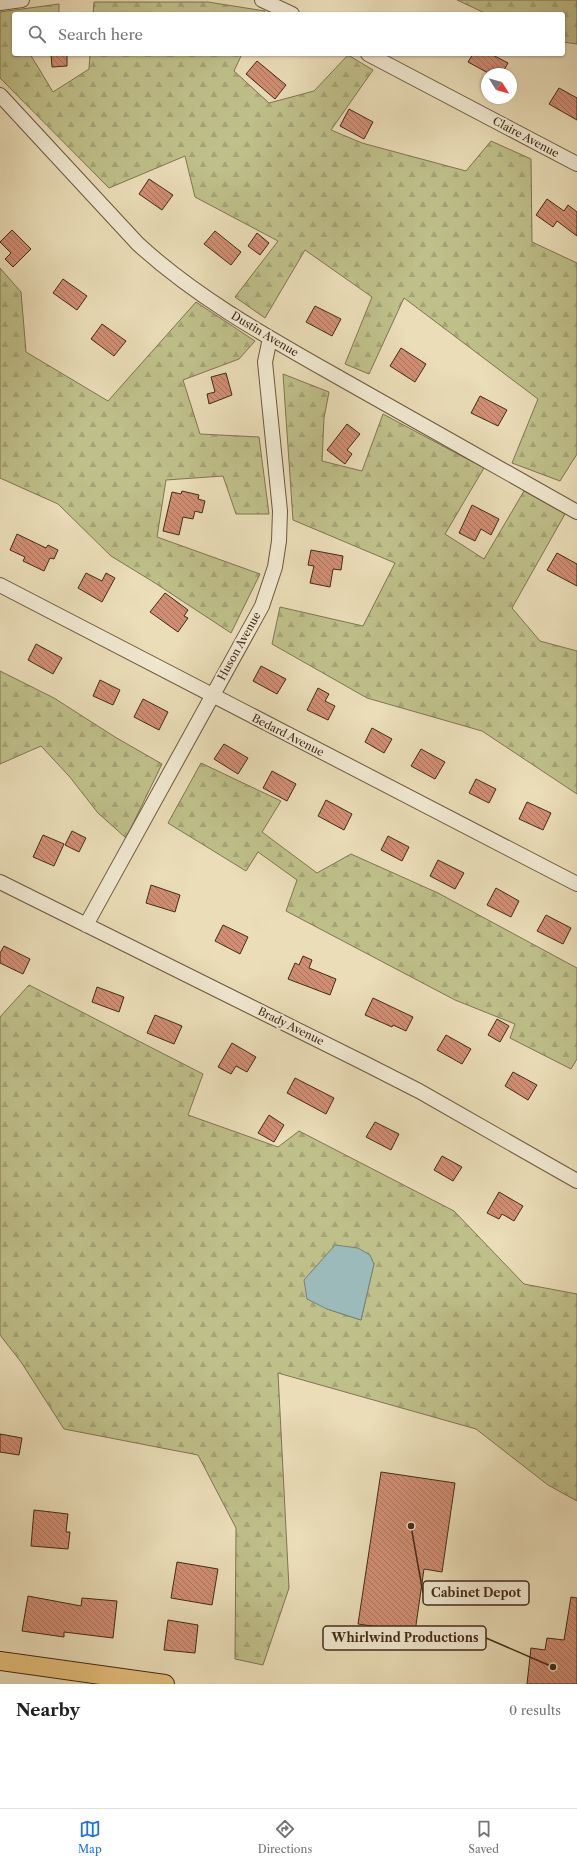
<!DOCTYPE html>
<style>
body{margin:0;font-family:"Libre Caslon Text",serif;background:#f2f2f2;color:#202124}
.compass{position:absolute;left:481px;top:68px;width:36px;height:36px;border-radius:50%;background:#fff;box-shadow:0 1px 3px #0004;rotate:127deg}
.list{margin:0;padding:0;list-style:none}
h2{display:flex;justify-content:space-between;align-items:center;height:52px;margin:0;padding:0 16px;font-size:17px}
h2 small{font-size:13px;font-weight:400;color:#757577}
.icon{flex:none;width:22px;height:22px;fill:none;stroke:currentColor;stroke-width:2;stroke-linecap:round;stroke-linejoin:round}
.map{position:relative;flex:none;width:577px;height:1684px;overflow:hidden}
.search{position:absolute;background:#fff;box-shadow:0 1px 3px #0004;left:12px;right:12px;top:12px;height:44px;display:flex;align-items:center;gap:10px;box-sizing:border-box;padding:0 14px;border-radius:4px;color:#757577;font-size:15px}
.sheet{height:124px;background:#fff}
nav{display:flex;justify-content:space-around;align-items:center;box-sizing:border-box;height:56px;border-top:1px solid #e0e0e0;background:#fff;font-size:11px;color:#757577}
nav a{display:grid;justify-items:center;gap:2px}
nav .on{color:#1a73e8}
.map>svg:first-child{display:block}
.forest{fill:url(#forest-firs);stroke:#807550;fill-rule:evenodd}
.water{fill:#9bbab9;stroke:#778178}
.building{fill:url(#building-back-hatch);stroke:#422b16}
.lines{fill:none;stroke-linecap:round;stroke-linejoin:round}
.minor-casing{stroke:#6c583e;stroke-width:16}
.major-casing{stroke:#422b16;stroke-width:20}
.minor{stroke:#f1e9d1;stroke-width:14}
.major{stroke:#e5be7c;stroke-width:18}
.labels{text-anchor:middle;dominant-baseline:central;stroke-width:4;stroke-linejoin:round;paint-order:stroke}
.street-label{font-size:11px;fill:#422b16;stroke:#f1e9d1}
.leader{fill:none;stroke:#422b16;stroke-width:1.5}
.callout-dot{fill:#422b16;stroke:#f1e9d1;stroke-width:1.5}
.callout{fill:#f1e9d1;stroke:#422b16;stroke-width:1.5}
.callout-label{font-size:12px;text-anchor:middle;font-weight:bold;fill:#422b16}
</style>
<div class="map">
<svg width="577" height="1684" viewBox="0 0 577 1684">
<defs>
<pattern id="forest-firs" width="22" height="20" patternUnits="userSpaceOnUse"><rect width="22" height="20" fill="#bfbf8a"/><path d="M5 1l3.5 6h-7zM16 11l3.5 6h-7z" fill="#a5a476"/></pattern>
<pattern id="building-back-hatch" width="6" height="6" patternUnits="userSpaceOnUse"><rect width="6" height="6" fill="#d18e74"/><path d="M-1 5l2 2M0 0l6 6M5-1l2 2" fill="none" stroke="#ab745e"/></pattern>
</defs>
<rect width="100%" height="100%" fill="#eaddb8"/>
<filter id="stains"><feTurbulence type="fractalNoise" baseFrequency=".005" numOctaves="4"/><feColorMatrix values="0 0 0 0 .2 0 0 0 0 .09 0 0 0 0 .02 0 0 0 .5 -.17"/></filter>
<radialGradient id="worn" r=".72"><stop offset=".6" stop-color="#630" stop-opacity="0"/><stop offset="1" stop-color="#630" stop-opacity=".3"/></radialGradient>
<path class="forest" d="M 457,0 L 577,0 L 577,44 L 563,42 L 563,14 L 487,14 Z
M 94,2 L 208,2 L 265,11 L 263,14 L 93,14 Z
M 59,4 L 59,14 L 14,14 L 14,54 L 30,54 L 53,92 L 89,69 L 90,54 L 242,54 L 234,71 L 269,103 L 314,91 L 348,55 L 373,70 L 331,130 L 362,143 L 466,171 L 491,141 L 531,159 L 532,242 L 577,263 L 577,454 L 560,481 L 512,463 L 538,399 L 404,298 L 369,374 L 345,364 L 372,297 L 305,250 L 265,318 L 235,297 L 278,241 L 195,197 L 185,156 L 109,188 L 0,78 L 0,12 Z
M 0,268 L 21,292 L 26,352 L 108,401 L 196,302 L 255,341 L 239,359 L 183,380 L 200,434 L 259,437 L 269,514 L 236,514 L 223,476 L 166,480 L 157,537 L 260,574 L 231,633 L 155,583 L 111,556 L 58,504 L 0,478 Z
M 283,374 L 329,392 L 324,418 L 322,461 L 362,471 L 383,414 L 484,468 L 445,534 L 484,559 L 524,491 L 565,514 L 512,608 L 540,641 L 577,651 L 577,794 L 482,731 L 367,698 L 272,644 L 280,607 L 363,626 L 395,563 L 293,520 Z
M 0,671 L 54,698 L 115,737 L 162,764 L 126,838 L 98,813 L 69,776 L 41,746 L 0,764 Z
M 201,763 L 281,801 L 262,832 L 317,873 L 351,854 L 438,893 L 577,968 L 577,1059 L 571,1069 L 510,1038 L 515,1024 L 455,1000 L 286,911 L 297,880 L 258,852 L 246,871 L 168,823 Z
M 29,985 L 203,1074 L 188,1115 L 278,1147 L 299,1131 L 454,1211 L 524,1284 L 577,1294 L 577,1501 L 548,1485 L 476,1429 L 278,1373 L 289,1588 L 263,1665 L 235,1659 L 236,1528 L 198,1455 L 64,1429 L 21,1362 L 0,1335 L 0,1017 ZM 374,1263 L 361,1320 L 327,1309 Z"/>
<path class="water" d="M 335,1245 L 358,1248 L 370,1255 L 374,1264 L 361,1320 L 327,1309 L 307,1299 L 304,1280 Z"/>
<path class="building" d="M 51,54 L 67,54 L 67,66 L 52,67 Z
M 473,54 L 491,54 L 508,63 L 503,72 L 497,70 L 495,74 L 490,74 L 468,62 Z
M 257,61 L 286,85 L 275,99 L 246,74 Z
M 559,88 L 577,98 L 577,120 L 549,104 Z
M 349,109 L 373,122 L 364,139 L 340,126 Z
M 149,179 L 173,195 L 162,210 L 139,194 Z
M 547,199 L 564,211 L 568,205 L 577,212 L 577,236 L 557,221 L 553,227 L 536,215 Z
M 12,230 L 31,249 L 13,267 L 5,259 L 11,253 L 0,242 Z
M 215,231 L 241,252 L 231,265 L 204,244 Z
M 257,233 L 269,243 L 260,255 L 248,246 Z
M 63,279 L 87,296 L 77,310 L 53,293 Z
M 315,306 L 341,319 L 332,336 L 306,322 Z
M 102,324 L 126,341 L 114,356 L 91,339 Z
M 401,348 L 426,364 L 415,382 L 390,366 Z
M 226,373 L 232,395 L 209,404 L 207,394 L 215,392 L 211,377 Z
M 480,396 L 507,410 L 498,426 L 471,413 Z
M 347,424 L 360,434 L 347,450 L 352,454 L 345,464 L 327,450 Z
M 182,491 L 199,495 L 198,499 L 205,501 L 202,513 L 195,511 L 193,519 L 183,517 L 179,535 L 163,531 L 172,492 L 181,494 Z
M 472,505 L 499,519 L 491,535 L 481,529 L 475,541 L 459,533 Z
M 17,534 L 46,548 L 48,545 L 58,550 L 54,559 L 50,558 L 44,571 L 23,561 L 25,557 L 10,550 Z
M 311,550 L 343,556 L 341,570 L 333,569 L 330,587 L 310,583 L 314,566 L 308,565 Z
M 557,553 L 577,564 L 577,586 L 547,570 Z
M 86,573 L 102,581 L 106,573 L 115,578 L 102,602 L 78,588 Z
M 165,593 L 188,610 L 184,616 L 188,618 L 178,632 L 150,612 Z
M 36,644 L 62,658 L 53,674 L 28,660 Z
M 261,666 L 286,679 L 277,694 L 253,681 Z
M 100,680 L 120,690 L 113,705 L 93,696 Z
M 318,688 L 329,694 L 325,701 L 335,706 L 328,720 L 307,710 Z
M 143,699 L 168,712 L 159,730 L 134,717 Z
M 372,728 L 392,739 L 384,753 L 365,742 Z
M 224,744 L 248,758 L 238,774 L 214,759 Z
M 421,749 L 445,762 L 435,779 L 411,766 Z
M 272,771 L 296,784 L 287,801 L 263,788 Z
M 476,779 L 496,789 L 489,803 L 469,793 Z
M 326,800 L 352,814 L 344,830 L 318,816 Z
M 527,802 L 551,813 L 543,830 L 519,819 Z
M 72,831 L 86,838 L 79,852 L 65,845 Z
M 43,835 L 64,844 L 54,866 L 33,857 Z
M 388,836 L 409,847 L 402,861 L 381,850 Z
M 438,860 L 464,873 L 455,889 L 430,876 Z
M 151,885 L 180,895 L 175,912 L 146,903 Z
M 496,888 L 519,901 L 511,917 L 487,905 Z
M 546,915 L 571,928 L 563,944 L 537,931 Z
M 223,925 L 248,937 L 240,954 L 215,941 Z
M 4,946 L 30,959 L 23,974 L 0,963 L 0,953 Z
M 303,956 L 312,960 L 309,968 L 336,979 L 330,995 L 288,979 L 295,963 L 299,965 Z
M 97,987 L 124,997 L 119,1012 L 92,1002 Z
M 373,998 L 413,1017 L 406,1031 L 393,1025 L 392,1027 L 365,1015 Z
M 155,1015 L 182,1026 L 174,1044 L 147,1033 Z
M 497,1019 L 509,1026 L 500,1042 L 488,1035 Z
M 446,1035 L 471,1049 L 462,1064 L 437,1050 Z
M 232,1043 L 256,1057 L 247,1072 L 236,1066 L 231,1074 L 218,1067 Z
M 513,1072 L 537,1085 L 528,1100 L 505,1086 Z
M 295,1078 L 334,1098 L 326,1114 L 287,1093 Z
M 269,1115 L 284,1125 L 274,1142 L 258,1133 Z
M 375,1122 L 399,1134 L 391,1150 L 366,1137 Z
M 442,1156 L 462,1167 L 453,1181 L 434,1170 Z
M 499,1192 L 523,1206 L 514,1221 L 502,1214 L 499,1219 L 487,1213 Z
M 0,1434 L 22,1438 L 19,1455 L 0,1452 Z
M 381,1472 L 455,1483 L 442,1572 L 424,1569 L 415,1632 L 358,1624 Z
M 34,1510 L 68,1514 L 66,1532 L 70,1532 L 68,1549 L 31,1546 Z
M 177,1562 L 218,1569 L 212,1605 L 171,1598 Z
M 28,1596 L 81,1606 L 82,1598 L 117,1601 L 113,1638 L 64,1632 L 64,1637 L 22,1631 Z
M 571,1597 L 577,1598 L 577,1684 L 527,1684 L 531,1648 L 545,1650 L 547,1638 L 564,1640 Z
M 168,1620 L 198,1625 L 195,1653 L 164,1650 Z"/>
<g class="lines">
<defs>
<path id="minor" d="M 262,0 L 292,14
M 0,3 L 22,0
M 368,54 L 577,164
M 0,95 L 138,244 C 199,300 273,340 345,381 C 422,425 500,468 577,512
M 0,585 L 577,884
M 0,882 L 364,1063 L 419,1091 L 577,1181
M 86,925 L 262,606 L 275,567 L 279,541 L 280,511 L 265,362 L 270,338"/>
<path id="major" d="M 0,1661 L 165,1684"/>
</defs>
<use href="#minor" class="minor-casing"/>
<use href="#major" class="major-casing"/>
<use href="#minor" class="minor"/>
<use href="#major" class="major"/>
</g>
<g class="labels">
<g class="street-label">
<text transform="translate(526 137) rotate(28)">Claire Avenue</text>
<text transform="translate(265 334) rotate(31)">Dustin Avenue</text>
<text transform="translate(239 646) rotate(-61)">Huson Avenue</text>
<text transform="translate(288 735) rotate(27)">Bedard Avenue</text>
<text transform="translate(291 1026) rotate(26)">Brady Avenue</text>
</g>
</g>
<path class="leader" d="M411 1526L423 1593M553 1667L486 1638"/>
<g class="callout-dot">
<circle cx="411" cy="1526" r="4"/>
<circle cx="553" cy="1667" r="4"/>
</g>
<g class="callout">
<rect x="423" y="1581" width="106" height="24" rx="4"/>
<rect x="323" y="1626" width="163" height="24" rx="4"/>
</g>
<g class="callout-label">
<text x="476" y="1597">Cabinet Depot</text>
<text x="405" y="1642">Whirlwind Productions</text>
</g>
<rect width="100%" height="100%" filter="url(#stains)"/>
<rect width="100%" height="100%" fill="url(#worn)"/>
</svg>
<svg class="compass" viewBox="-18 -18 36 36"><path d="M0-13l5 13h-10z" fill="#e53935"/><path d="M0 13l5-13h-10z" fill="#757577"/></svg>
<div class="search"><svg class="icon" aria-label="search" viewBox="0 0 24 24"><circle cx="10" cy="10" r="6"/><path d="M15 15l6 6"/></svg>Search here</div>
</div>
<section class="sheet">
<h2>Nearby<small>0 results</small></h2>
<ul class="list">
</ul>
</section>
<nav>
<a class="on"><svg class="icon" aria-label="map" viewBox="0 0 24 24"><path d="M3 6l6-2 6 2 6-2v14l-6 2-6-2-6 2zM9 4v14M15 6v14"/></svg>Map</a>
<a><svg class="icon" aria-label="directions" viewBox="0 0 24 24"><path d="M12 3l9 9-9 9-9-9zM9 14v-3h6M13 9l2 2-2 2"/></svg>Directions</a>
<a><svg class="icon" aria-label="saved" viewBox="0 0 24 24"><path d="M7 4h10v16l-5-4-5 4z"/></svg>Saved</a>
</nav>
